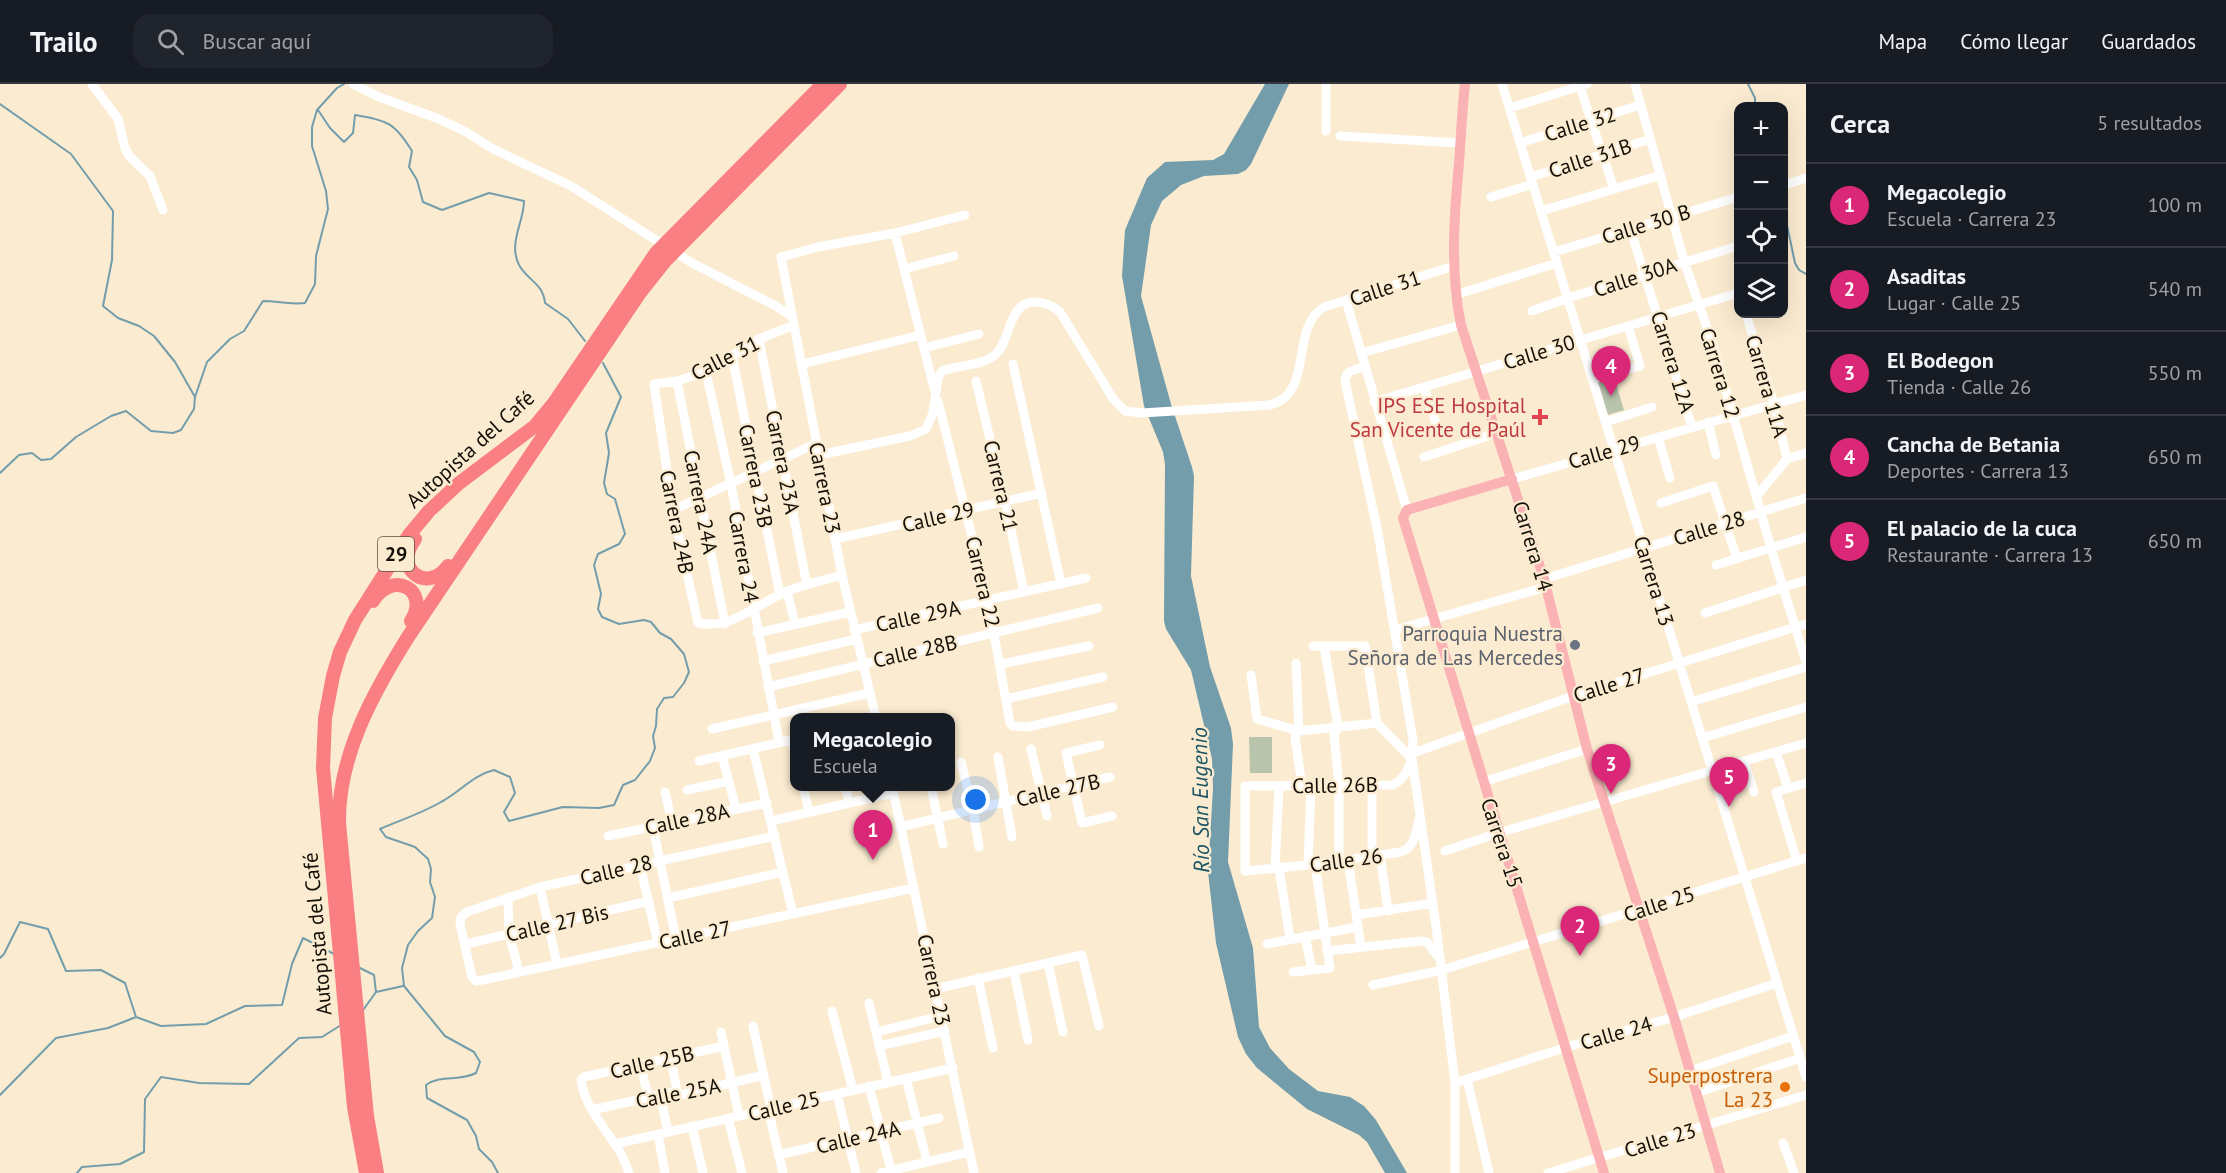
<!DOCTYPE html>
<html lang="es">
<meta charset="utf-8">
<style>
body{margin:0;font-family:"PT Sans",sans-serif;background:#20242c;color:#f1f3f6}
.controls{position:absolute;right:18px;top:18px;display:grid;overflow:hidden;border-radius:12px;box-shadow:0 6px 24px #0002}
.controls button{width:54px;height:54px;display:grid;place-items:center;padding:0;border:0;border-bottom:2px solid #363941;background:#171b24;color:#f1f3f6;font:30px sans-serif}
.you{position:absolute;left:976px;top:716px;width:21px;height:21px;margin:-15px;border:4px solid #fff;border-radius:50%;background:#1a73e8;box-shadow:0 0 0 9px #1a73e833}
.badge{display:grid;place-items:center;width:39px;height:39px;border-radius:50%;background:#db2777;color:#fff;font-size:20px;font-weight:700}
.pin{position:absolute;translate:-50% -50px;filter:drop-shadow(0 2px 3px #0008)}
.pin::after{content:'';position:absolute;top:32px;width:21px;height:18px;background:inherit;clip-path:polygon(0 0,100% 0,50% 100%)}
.popup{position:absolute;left:790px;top:629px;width:165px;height:78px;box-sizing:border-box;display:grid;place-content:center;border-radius:12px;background:#171b24;filter:drop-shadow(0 2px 4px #0005);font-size:20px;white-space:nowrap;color:#9ea1a6}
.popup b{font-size:22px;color:#f1f3f6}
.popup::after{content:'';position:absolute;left:50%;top:100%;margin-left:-12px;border:12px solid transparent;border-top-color:#171b24}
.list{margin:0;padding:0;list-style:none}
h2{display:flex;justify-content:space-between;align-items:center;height:78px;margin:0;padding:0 24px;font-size:26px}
h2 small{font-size:20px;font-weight:400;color:#9ea1a6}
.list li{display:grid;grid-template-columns:39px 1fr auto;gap:18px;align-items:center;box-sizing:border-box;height:84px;padding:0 24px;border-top:2px solid #363941}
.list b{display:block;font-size:22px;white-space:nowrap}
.list p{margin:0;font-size:20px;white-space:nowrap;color:#9ea1a6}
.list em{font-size:20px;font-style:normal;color:#9ea1a6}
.icon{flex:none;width:33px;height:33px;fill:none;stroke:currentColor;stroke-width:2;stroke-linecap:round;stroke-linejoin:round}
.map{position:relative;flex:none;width:1806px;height:1089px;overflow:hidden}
header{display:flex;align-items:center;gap:36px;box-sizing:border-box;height:84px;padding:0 30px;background:#171b24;border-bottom:2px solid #363941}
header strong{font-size:28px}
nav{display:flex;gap:33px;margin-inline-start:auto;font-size:21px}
.search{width:420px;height:54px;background:#20242c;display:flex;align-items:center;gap:15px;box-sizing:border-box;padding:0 21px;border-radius:18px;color:#9ea1a6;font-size:22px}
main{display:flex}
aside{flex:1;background:#171b24}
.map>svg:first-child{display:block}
.green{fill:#b9c4ad}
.water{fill:#739dab}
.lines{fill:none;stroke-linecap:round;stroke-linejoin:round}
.stream{stroke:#739dab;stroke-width:2}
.minor{stroke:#fff;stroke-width:9}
.major{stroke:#fbb2b4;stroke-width:10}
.highway{stroke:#f97f82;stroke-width:14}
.health-dot{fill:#e0444e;stroke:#fbecd1;stroke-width:2}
.worship-dot{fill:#6b7280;stroke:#fbecd1;stroke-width:2}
.food-dot{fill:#e8710a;stroke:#fbecd1;stroke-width:2}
.labels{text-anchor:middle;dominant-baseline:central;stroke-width:4.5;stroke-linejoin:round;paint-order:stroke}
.shield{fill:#fbecd1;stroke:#5a5244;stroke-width:1.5}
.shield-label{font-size:20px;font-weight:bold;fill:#151007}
.street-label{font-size:21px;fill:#151007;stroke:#fbecd1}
.health-label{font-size:21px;fill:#be3a42;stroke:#fbecd1;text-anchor:end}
.worship-label{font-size:21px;fill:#5b616d;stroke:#fbecd1;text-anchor:end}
.food-label{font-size:21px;fill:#c56008;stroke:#fbecd1;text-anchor:end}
.water-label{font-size:22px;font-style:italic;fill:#1b5565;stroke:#fbecd1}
</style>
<header>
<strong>Trailo</strong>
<div class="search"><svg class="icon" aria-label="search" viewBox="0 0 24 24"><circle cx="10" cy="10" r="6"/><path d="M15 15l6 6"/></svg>Buscar aquí</div>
<nav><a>Mapa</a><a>Cómo llegar</a><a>Guardados</a></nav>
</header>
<main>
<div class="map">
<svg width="1806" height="1089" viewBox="0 0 1806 1089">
<rect width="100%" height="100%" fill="#fbecd1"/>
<path class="green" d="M 1614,293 L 1624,326 L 1607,331 L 1598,298 Z
M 1249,653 L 1272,653 L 1272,689 L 1250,689 Z"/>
<path class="water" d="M 1265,0 L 1289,0 L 1251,80 L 1246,86 L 1238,90 L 1204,92 L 1181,101 L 1162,117 L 1151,141 L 1141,212 L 1171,320 L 1192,383 L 1194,392 L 1191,492 L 1210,583 L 1231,644 L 1233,660 L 1228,778 L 1253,864 L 1259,943 L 1270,964 L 1289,985 L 1318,1007 L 1350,1013 L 1364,1022 L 1376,1036 L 1407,1089 L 1385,1089 L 1367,1058 L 1359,1051 L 1307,1025 L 1257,984 L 1246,970 L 1238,953 L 1216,859 L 1208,788 L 1213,704 L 1212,675 L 1191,586 L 1166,545 L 1164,537 L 1165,380 L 1163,368 L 1144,322 L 1122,192 L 1125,146 L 1147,94 L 1165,78 L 1213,76 L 1224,70 Z"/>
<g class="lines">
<path class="stream" d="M 1748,0 L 1755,14 L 1755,22
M 0,20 L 71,70 L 113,127 L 112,176 L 103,222 L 118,234 L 139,242 L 154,252 L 175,278 L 195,313
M 318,26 L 330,44 L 344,58 L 353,49 L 355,31 C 388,37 394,38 412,67 L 409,83 L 417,96 L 423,118 L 442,126 L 489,109 L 524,117 C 524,138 508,159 519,181 C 528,197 543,199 545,219 L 568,235 L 585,257
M 1784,127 L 1795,179 L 1799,186 L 1806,190
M 0,389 L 19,371 L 32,369 L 41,376 L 51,375 L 76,353 L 111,332 L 126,327 L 151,347 L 173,349 L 181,346 L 194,325 L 195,313 L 207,278 L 230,255 L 244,247 L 263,217 C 279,217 288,221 305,219 L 315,200 L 316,172 L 328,125 L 326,107 L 312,62 L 312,43 L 317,26 L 337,4 L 344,0
M 0,874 L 4,870 L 20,838 L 48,845 L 66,887 L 101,886 L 125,899 L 136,933 L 161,942 L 206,940 L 245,922 L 282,921 L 292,880 L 303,854 L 334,870
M 358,883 L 374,891 L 376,908
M 361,929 L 376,908 L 403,902
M 0,1011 L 56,954 L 108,944 L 136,933
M 77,1089 L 82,1083 L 120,1080 L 144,1068 L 145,1015 L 161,993 L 199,999 L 249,1000 L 299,954 L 322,953 L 341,941
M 498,1089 L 492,1078 L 479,1065 L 476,1052 L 467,1036 L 427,1014 L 426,1001 C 442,990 459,998 476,989 L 480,978 L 474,968 L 445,952 L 404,902 L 402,884 L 408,861 L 418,847 L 432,834 L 435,813 L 430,798 L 431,785 L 428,775 L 415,763 L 386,753 L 380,745 C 401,736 422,729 441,718 C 460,708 473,691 494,686 L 510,693 L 515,709 L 504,728 L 509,737 L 563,723 L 599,724 L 614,721 L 623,701 L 635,696 L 650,677 L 655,664 L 653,652 L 656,642 L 657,625 L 664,614 L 673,613 L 684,599 L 689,588 L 684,570 L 671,555 L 660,549 L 651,538 L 644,536 L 619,540 L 602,533 L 598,525 L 601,510 L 594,481 L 598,470 L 619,460 L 625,450 L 615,415 L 607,410 L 604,399 L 609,369 L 606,349 L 621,313 L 603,279"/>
<path class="minor" d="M 92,0 L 118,35 L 125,64 L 130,73 L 150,92 L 163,126
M 353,0 L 379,13 L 439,35 L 466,48 L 493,65 L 571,102 L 692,179 L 774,221 L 791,232
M 1326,0 L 1326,47
M 1502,0 L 1806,993
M 1579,0 L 1614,105
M 1635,0 L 1684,177 L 1713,261 L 1771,464 L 1806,578
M 1510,24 L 1587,0
M 1340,52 L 1460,59
M 1520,59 L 1640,21
M 1531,93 L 1650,55
M 1784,101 L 1806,94
M 1491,113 L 1533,100
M 1541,127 L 1661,91
M 1630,144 L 1692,343
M 895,149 L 934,304
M 1554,168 L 1738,113
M 904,185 L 954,172
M 1455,211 L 1557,179
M 1346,216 L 1407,426
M 1532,227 L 1568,214 L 1738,162
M 1746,230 L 1774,320 L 1787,375
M 794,241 L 759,255 L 706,288 L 677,297 L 654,300 L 673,426 L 698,539 C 733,546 757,519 788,507 C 805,500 824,496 842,491
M 759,255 L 807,501
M 924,264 L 979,250
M 1361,269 L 1461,241
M 732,272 L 780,511
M 802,280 L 921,251
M 1013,280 L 1061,500
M 1364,283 C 1354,286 1346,286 1345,297 L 1378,449 L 1413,656 L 1412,675 L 1437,850 L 1455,999 L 1455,1089
M 706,288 L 731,400 L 779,658
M 1592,295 L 1640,282 L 1628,242
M 677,297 L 725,540
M 976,297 L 1005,417 L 1024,508
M 1424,303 L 1439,348
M 938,317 L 988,517 L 1010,639 L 1013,642 L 1028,643 L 1113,623
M 1374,318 L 1738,209
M 1606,338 L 1652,323
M 1708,338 L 1716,371
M 1658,353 L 1670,394
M 819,371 L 910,352 L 926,345 L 933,329 L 938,294 L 942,287 C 958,281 982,282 995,271 C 1011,258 1008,217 1035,218 C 1045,218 1052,221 1060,228 L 1114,316 L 1125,327 L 1142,329 L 1269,321 C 1316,310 1288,245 1324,223 L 1454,182
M 1424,373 L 1497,349
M 1512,395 L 1806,311
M 1756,413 L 1787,375 L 1806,369
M 1661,419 L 1713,402 L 1737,475
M 673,426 L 817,359
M 835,455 L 1042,409
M 1716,481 L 1806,453
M 1544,495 L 1806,414
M 787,507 L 795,540
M 1705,529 L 1806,496
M 1402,544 L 1546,503
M 854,546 L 1086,494
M 757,549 L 850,528
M 1313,562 L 1365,562 L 1377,639
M 1324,562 L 1338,643 L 1334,651 L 1339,702 L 1339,777
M 763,577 L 857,555
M 1296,579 L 1299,647 L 1295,653 L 1302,702
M 1001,580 L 1089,562
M 1251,591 L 1257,635 L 1299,647 L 1377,639 L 1412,675 C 1407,687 1404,695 1393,701 L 1245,702 L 1245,787 L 1308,781 L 1401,768 C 1415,763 1416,748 1419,735
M 768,603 L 1098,524
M 1006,615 L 1103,593
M 1691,618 L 1806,583
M 876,634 L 842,491 L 781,173 L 818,163 L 895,149 L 965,131
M 712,645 L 869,609
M 1702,654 L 1806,623
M 791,655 L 795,670
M 1100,661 L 1066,669 L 1082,739 L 1112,732
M 753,665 L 793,830
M 1031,665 L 1047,732
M 1776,668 L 1786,698
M 1413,669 L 1573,612 L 1806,540
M 722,672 L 736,725
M 998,673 L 1012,753
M 699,677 L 795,655
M 1744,677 L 1754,708
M 961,678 L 973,726 L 979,763
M 1483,698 L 1587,665
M 803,702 L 809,728
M 845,702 L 849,719
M 892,702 L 974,1089
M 931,702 L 943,760
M 1372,702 L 1372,772
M 687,706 L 729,697
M 665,708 L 672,738
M 771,737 L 893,709
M 653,743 L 676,855
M 900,743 L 1110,693
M 608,752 L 767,719
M 775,752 L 540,803 L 467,828 L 461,833 L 460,840 L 472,893 L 476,897 L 483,896 L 914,804
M 1445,767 L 1498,749 L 1806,659
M 1380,771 L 1388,827
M 1348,776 L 1361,863
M 1797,777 L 1776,708 L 1806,699
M 640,781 L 658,859
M 1308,781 L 1311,702
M 1275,784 L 1279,702
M 1279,784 L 1290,854
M 540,803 L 557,880
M 508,813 L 509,850 L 519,888
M 668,814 L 783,788
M 1356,831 L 1433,819
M 1305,852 L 1312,886
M 466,860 L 649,817
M 1267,860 L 1358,843
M 1327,867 L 1420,857 L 1427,858 L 1439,874
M 1048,879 L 1063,948
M 1014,887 L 1028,956
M 1293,888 L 1330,884 L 1315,780
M 978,894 L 993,964
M 1373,901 L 1442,886 L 1806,774
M 935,905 L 1082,871 L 1099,942
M 869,919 L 888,998
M 832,927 L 853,1006
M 753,942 L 771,1025
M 721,948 L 739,1032
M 876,948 L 941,932
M 879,962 L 945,947
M 671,975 L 677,1007
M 640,981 L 649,1014
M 1690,987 L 1793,952
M 906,994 L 927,1078
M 1467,995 L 1489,1089
M 1455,999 L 1567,963 L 1674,933 L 1777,899
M 869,1002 L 891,1086
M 1696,1009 L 1800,974
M 837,1010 L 856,1089
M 660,1011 L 668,1048
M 768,1025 L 783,1089
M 592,1026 L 677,1007 L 680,1011 L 764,991
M 728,1034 L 742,1089
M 692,1042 L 703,1089
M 658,1050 L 665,1089
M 1783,1059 L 1794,1089
M 615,1060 L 953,984
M 778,1071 L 939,1034
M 629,1089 C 626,1081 622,1070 617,1063 C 604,1043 584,1021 581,996 L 584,993 L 724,962
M 881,1089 L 969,1068
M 1548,1089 L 1806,1011"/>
<path class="major" d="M 1465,0 C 1462,26 1461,53 1459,79 C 1454,133 1450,187 1461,241 L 1544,495 L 1587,665 L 1674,933 L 1720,1089
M 1512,395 L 1407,426 L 1403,434 L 1604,1089"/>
<path class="highway" d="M 415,455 C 392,486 428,510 448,482
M 373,517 C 392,485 431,506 411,537
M 366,1089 L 354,1023 L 323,684 L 325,634 L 333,592 L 340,568 L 355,536 L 409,451 L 429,427 L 458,400 L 535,342 L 554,319 L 656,169 L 823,0
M 377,1089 L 367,1032 L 339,739 C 338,672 373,609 408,553 L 639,210 L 666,176 L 840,0"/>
</g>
<path class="health-dot" d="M1537 324h6v6h6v6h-6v6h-6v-6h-6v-6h6z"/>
<circle class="worship-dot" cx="1575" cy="561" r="6"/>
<circle class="food-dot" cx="1785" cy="1003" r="6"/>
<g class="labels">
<rect class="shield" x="378" y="453" width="36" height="34" rx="4.5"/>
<g class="shield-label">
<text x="396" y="470">29</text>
</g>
<g class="street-label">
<text transform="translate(1580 40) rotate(-17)">Calle 32</text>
<text transform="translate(1590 74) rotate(-18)">Calle 31B</text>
<text transform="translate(1646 140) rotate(-17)">Calle 30 B</text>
<text transform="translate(1635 193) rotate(-18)">Calle 30A</text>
<text transform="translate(1385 204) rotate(-18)">Calle 31</text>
<text transform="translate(1539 268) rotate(-17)">Calle 30</text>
<text transform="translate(725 274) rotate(-27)">Calle 31</text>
<text transform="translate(1673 278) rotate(73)">Carrera 12A</text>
<text transform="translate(1720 289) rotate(73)">Carrera 12</text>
<text transform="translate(1767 302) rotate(74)">Carrera 11A</text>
<text transform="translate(470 365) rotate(-42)">Autopista del Café</text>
<text transform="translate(1604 368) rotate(-16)">Calle 29</text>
<text transform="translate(783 378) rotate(79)">Carrera 23A</text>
<text transform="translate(756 392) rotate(79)">Carrera 23B</text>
<text transform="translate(1001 402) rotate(77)">Carrera 21</text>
<text transform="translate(825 404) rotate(79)">Carrera 23</text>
<text transform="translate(701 418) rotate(79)">Carrera 24A</text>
<text transform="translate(938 433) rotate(-13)">Calle 29</text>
<text transform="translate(677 438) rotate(79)">Carrera 24B</text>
<text transform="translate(1709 444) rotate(-17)">Calle 28</text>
<text transform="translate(1533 462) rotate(73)">Carrera 14</text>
<text transform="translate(744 473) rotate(80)">Carrera 24</text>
<text transform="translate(1654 497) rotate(73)">Carrera 13</text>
<text transform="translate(983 498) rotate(77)">Carrera 22</text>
<text transform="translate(918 532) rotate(-12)">Calle 29A</text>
<text transform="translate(915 567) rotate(-13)">Calle 28B</text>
<text transform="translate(1609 601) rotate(-17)">Calle 27</text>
<text transform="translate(1335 701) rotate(-1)">Calle 26B</text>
<text transform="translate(1058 706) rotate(-13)">Calle 27B</text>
<text transform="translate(687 735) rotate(-12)">Calle 28A</text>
<text transform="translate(1502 759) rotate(72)">Carrera 15</text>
<text transform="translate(1346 776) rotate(-8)">Calle 26</text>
<text transform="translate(616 786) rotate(-13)">Calle 28</text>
<text transform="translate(1659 820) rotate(-18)">Calle 25</text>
<text transform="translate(557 839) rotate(-13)">Calle 27 Bis</text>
<text transform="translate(317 850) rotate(-95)">Autopista del Café</text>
<text transform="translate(695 851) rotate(-12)">Calle 27</text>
<text transform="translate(934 896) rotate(78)">Carrera 23</text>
<text transform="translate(1616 949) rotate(-16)">Calle 24</text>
<text transform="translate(652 978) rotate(-13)">Calle 25B</text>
<text transform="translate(678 1009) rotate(-11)">Calle 25A</text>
<text transform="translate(784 1022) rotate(-13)">Calle 25</text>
<text transform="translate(858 1053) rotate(-13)">Calle 24A</text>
<text transform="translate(1660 1056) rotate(-17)">Calle 23</text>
</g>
<g class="health-label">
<text x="1526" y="321">IPS ESE Hospital<tspan x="1526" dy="24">San Vicente de Paúl</tspan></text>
</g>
<g class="worship-label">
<text x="1563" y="549">Parroquia Nuestra<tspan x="1563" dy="24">Señora de Las Mercedes</tspan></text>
</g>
<g class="food-label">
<text x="1773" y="991">Superpostrera<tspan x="1773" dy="24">La 23</tspan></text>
</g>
<g class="water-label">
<text transform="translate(1200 716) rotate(-91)">Río San Eugenio</text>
</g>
</g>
</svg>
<div class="controls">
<button>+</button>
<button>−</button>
<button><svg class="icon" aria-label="locate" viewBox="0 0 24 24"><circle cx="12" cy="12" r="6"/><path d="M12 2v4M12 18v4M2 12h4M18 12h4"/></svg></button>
<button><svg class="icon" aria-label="layers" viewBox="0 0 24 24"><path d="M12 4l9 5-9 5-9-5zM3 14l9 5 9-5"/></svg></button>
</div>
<div class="you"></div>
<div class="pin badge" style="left:873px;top:776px">1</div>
<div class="popup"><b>Megacolegio</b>Escuela</div>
<div class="pin badge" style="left:1580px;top:872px">2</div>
<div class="pin badge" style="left:1611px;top:710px">3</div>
<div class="pin badge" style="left:1611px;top:312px">4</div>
<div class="pin badge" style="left:1729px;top:723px">5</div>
</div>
<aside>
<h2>Cerca<small>5 resultados</small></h2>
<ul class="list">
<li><span class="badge">1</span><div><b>Megacolegio</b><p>Escuela · Carrera 23</p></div><em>100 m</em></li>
<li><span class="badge">2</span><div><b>Asaditas</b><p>Lugar · Calle 25</p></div><em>540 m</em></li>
<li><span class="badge">3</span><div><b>El Bodegon</b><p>Tienda · Calle 26</p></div><em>550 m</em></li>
<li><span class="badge">4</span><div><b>Cancha de Betania</b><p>Deportes · Carrera 13</p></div><em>650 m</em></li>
<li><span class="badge">5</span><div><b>El palacio de la cuca</b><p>Restaurante · Carrera 13</p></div><em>650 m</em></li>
</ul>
</aside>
</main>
